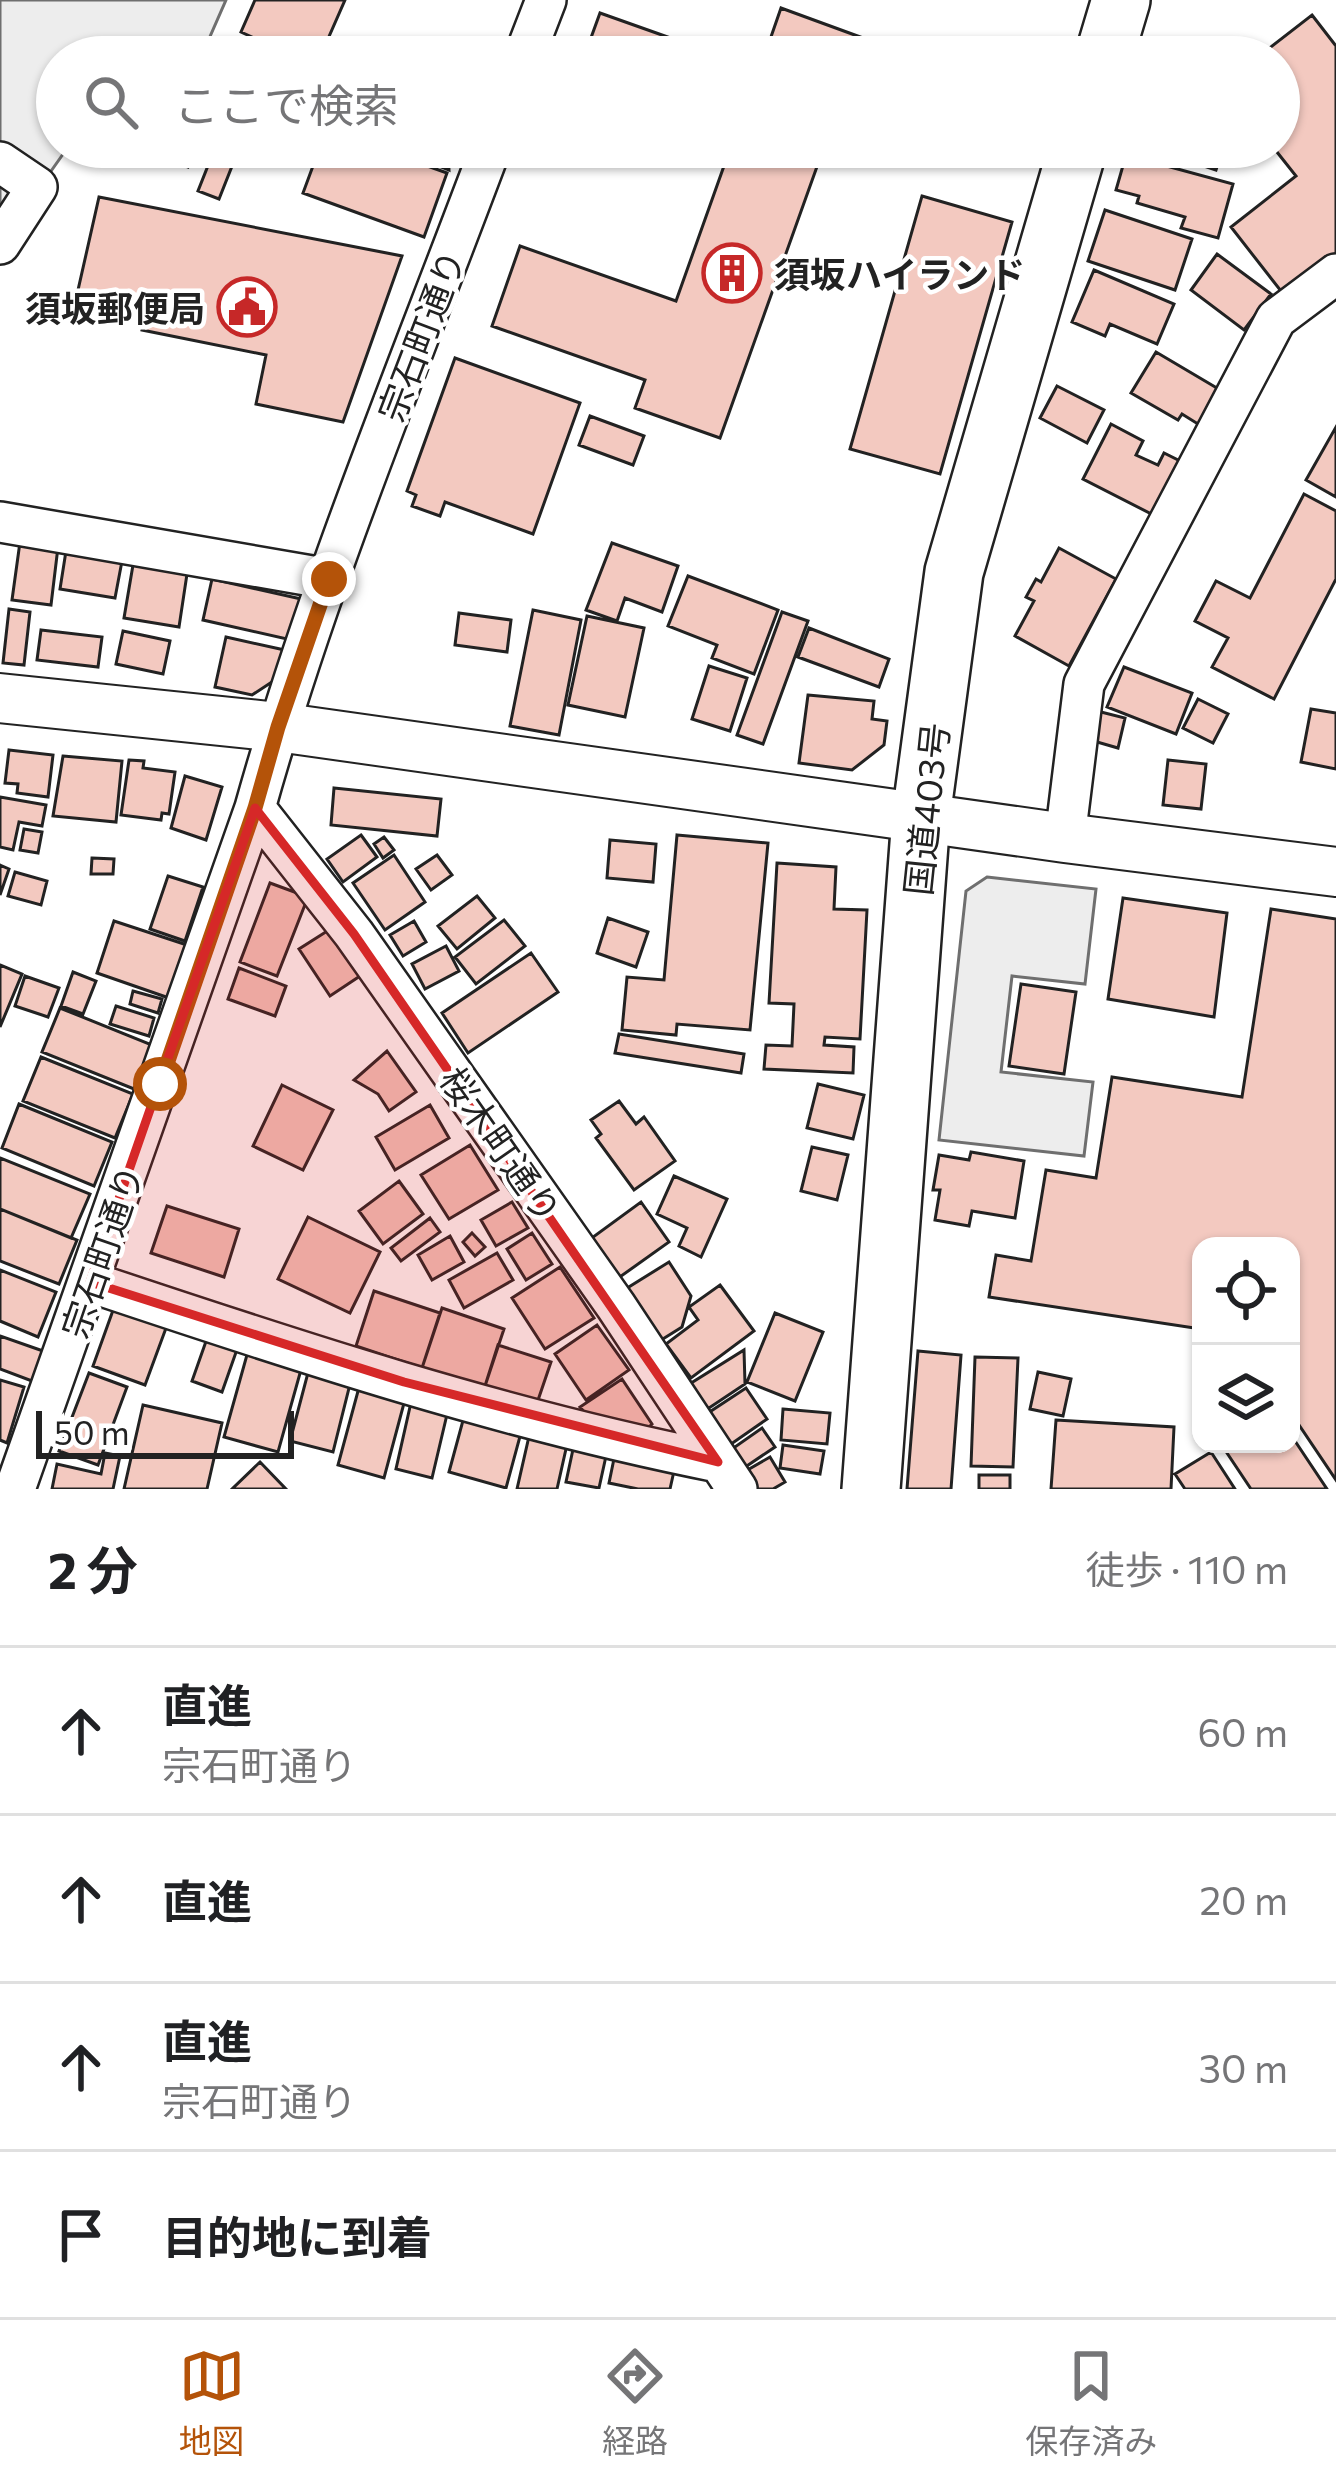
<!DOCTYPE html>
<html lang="ja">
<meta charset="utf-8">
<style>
body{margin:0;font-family:Commissioner,"Noto Sans JP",sans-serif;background:#f2f2f2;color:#202124}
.controls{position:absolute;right:36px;bottom:36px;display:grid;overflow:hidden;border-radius:24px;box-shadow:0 3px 9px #0004}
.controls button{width:108px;height:108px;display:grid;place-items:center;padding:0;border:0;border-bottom:3px solid #e0e0e0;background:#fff;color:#202124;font:60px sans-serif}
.scale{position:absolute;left:36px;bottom:30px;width:258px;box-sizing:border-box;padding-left:12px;border:6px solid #222;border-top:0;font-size:33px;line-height:42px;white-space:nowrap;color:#222;-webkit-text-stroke:9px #fff;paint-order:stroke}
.stop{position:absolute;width:36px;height:36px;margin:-27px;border:9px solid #b45309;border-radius:50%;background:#fff}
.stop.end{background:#b45309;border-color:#fff;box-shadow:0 3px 12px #0008}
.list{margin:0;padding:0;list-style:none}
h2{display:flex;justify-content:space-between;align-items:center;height:156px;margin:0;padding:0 48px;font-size:51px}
h2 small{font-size:39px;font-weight:400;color:#757577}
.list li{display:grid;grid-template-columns:78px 1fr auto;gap:36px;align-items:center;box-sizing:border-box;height:168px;padding:0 48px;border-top:3px solid #e0e0e0}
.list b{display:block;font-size:45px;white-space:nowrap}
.list p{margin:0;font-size:39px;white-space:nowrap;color:#757577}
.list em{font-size:39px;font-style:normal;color:#757577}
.icon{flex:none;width:66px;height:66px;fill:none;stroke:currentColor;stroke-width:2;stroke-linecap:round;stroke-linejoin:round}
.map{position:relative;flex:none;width:1336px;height:1489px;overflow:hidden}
.search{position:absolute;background:#fff;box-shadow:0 3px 9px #0004;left:36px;right:36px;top:36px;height:132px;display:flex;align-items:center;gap:30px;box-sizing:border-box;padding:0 42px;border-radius:66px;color:#757577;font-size:45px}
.sheet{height:828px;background:#fff}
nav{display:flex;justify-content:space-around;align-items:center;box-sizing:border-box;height:168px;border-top:3px solid #e0e0e0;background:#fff;font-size:33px;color:#757577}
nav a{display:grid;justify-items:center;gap:6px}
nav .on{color:#b45309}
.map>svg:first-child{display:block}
.parking{fill:#ededed;stroke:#6f6f6f;stroke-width:3}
.building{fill:#f3c9c0;stroke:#222;stroke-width:3}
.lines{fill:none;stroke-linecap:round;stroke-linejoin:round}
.minor-casing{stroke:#222;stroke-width:44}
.major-casing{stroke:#222;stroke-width:52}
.highway-casing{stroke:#222;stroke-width:62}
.minor{stroke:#fff;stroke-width:39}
.major{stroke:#fff;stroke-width:48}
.highway{stroke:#fff;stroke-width:57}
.route{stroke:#b45309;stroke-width:15}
.marked{fill:#d62828;fill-opacity:0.2;stroke:#d62828;stroke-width:9;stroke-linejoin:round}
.labels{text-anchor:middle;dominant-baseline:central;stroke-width:9;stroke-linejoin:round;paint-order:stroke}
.poi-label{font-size:36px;font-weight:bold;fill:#222;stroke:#fff;text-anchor:start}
.street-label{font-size:36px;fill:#222;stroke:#fff}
</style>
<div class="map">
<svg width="1336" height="1489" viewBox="0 0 1336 1489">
<rect width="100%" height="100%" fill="#fff"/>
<path class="parking" d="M 0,0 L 226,0 L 201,57 L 57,57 L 57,147 L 68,147 L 3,239 L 0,237 Z
M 987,877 L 1096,889 L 1085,984 L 1012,976 L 1001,1072 L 1093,1082 L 1084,1156 L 939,1140 L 966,891 Z"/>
<path class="building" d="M 255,0 L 345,0 L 320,57 L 296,57 L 241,32 Z
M 781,8 L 863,38 L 856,57 L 764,57 Z
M 600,13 L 724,57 L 584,57 Z
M 1312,15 L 1336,46 L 1336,262 L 1288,300 L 1231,227 L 1296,176 L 1273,147 L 1279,147 L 1279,57 L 1258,57 Z
M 162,147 L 195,147 L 188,167 L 159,156 Z
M 320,147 L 374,147 L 447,173 L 424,237 L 303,193 Z
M 390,147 L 448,147 L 449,170 Z
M 725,147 L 824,147 L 720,438 L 635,408 L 645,380 L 492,326 L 520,246 L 676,301 L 730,149 Z
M 1147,147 L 1223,147 L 1216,170 Z
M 215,148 L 236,156 L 219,199 L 198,191 Z
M 1126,155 L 1233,184 L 1218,238 L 1181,228 L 1185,217 L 1137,203 L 1139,196 L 1116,190 Z
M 922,196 L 1012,222 L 940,474 L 850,449 Z
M 99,197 L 402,256 L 343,422 L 256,404 L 266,355 L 142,330 L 145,315 L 76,299 Z
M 1105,210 L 1192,239 L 1175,290 L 1088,261 Z
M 1217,254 L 1271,294 L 1244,330 L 1191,290 Z
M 1094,270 L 1174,304 L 1157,344 L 1110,324 L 1105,336 L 1072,322 Z
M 1156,352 L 1227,394 L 1206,429 L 1182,414 L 1178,420 L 1131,393 Z
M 455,358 L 580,403 L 533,534 L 445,502 L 440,516 L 412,506 L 416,495 L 407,491 Z
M 1057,386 L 1104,410 L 1087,443 L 1040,418 Z
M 590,416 L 644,436 L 633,465 L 579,445 Z
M 1111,424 L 1143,441 L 1136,455 L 1158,465 L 1164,453 L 1194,468 L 1167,522 L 1083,479 Z
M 1336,427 L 1336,497 L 1306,480 Z
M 1304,494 L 1336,511 L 1336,579 L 1274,699 L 1212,667 L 1228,638 L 1195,621 L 1216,581 L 1250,598 Z
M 20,542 L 58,547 L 51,605 L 12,600 Z
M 612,543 L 678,566 L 662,612 L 625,598 L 617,621 L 586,610 Z
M 1059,548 L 1116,579 L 1069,666 L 1015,636 L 1034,601 L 1026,597 L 1036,579 L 1041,582 Z
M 66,551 L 122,561 L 115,598 L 60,589 Z
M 133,565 L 187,574 L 179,627 L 124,618 Z
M 688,576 L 778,610 L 754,674 L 712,658 L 717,645 L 668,626 Z
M 212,579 L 319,603 L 309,644 L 203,620 Z
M 9,609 L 30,612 L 24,665 L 3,663 Z
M 533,610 L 581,620 L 559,735 L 510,726 Z
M 782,612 L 808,621 L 763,744 L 737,735 Z
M 459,613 L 511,620 L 507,652 L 455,645 Z
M 587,616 L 644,628 L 625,717 L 568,705 Z
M 809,628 L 889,659 L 879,687 L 798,657 Z
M 41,630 L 102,637 L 98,667 L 37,660 Z
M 123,631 L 170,641 L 163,674 L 116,664 Z
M 226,637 L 289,651 L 284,674 L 252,695 L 215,687 Z
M 709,666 L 747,678 L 730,731 L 692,719 Z
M 1124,667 L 1192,693 L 1176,734 L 1107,707 Z
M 808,695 L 874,701 L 872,719 L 887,721 L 884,745 L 852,770 L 799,763 Z
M 1198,699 L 1228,714 L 1213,743 L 1183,728 Z
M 1311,709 L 1336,713 L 1336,769 L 1301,762 Z
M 1097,711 L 1125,718 L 1118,748 L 1090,740 Z
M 9,750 L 53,755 L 48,797 L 17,793 L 18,784 L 5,783 Z
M 63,756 L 122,761 L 116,822 L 53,816 Z
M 129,760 L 144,761 L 143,768 L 175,772 L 169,814 L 162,813 L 161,820 L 121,815 Z
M 1168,760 L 1206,764 L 1201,809 L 1163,805 Z
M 185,776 L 222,787 L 206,840 L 171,828 Z
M 334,788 L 441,799 L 437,836 L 331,825 Z
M 0,797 L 46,805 L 42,826 L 19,822 L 13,850 L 0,847 Z
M 24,829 L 42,832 L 38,853 L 20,850 Z
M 361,835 L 377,857 L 343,882 L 327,859 Z
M 677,835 L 768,843 L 750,1030 L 677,1024 L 676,1035 L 622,1030 L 627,977 L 664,980 Z
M 384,837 L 394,850 L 383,858 L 374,844 Z
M 610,840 L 656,844 L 653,882 L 607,878 Z
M 394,855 L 425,902 L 385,930 L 353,883 Z
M 437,855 L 452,875 L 431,890 L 416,869 Z
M 92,858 L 114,859 L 113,874 L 91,874 Z
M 777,863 L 836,867 L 834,909 L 867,910 L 860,1039 L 825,1037 L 824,1045 L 854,1047 L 853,1073 L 764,1069 L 766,1045 L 792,1046 L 794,1004 L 769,1003 Z
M 0,865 L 9,869 L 0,895 Z
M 15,872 L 47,881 L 41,905 L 8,896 Z
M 168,876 L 203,887 L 185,941 L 150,929 Z
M 270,883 L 308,897 L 277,976 L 240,962 Z
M 477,896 L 495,918 L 457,949 L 438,926 Z
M 1123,898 L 1227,913 L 1214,1017 L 1108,999 Z
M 1271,909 L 1336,919 L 1336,1480 L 1291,1413 L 1291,1246 L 1201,1246 L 1201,1329 L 989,1297 L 996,1255 L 1031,1261 L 1046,1170 L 1096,1178 L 1112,1077 L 1242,1097 Z
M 608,918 L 648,932 L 636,967 L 597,953 Z
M 504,920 L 525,946 L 476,984 L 455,957 Z
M 114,921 L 187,945 L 169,998 L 97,973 Z
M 414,921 L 426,942 L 403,956 L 390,935 Z
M 332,928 L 363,974 L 330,996 L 299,949 Z
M 446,946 L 459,971 L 425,989 L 412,964 Z
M 531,953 L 558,992 L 468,1053 L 442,1013 Z
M 0,965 L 22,974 L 0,1027 Z
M 239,968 L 286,986 L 275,1016 L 228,999 Z
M 73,972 L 96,981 L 83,1014 L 61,1006 Z
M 25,976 L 59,988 L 48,1017 L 15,1006 Z
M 1021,984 L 1076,992 L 1064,1074 L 1009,1066 Z
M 133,991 L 162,999 L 158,1013 L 130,1004 Z
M 116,1006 L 154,1018 L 149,1036 L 110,1024 Z
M 60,1008 L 152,1045 L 134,1089 L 42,1052 Z
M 619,1034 L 744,1054 L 741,1073 L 615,1053 Z
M 387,1051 L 416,1092 L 389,1111 L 378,1094 L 354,1080 Z
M 41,1057 L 133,1094 L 115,1138 L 23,1101 Z
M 818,1084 L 864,1095 L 853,1139 L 807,1128 Z
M 282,1085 L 333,1110 L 303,1170 L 253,1146 Z
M 619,1101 L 636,1124 L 644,1117 L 675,1161 L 634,1190 L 596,1138 L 601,1134 L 591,1120 Z
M 19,1104 L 112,1142 L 94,1186 L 2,1148 Z
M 430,1105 L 449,1138 L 395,1170 L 376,1137 Z
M 470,1145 L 498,1190 L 449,1219 L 421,1175 Z
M 812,1147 L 848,1155 L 837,1200 L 801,1191 Z
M 971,1152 L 1024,1161 L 1015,1218 L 972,1211 L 969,1226 L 935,1220 L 940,1190 L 933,1190 L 939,1155 L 969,1160 Z
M 0,1158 L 90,1194 L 71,1238 L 0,1209 Z
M 674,1176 L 727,1199 L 701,1257 L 679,1246 L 687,1228 L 657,1214 Z
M 399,1181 L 423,1214 L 383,1244 L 359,1211 Z
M 512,1202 L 528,1228 L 496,1246 L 481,1220 Z
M 641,1202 L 669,1242 L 617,1279 L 589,1240 Z
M 167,1206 L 239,1229 L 224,1277 L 151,1253 Z
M 0,1209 L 77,1240 L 59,1284 L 0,1261 Z
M 308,1217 L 380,1252 L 350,1313 L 278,1279 Z
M 430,1218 L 440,1232 L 401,1261 L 391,1248 Z
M 472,1233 L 485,1247 L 475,1256 L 463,1242 Z
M 532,1233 L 552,1264 L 526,1280 L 507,1249 Z
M 450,1236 L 464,1262 L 432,1280 L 418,1255 Z
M 497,1253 L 513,1280 L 464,1308 L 449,1280 Z
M 669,1262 L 691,1296 L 682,1327 L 650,1347 L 616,1295 Z
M 560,1267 L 594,1318 L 545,1349 L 512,1298 Z
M 0,1270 L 56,1292 L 38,1337 L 0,1321 Z
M 720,1285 L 754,1331 L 691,1378 L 666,1344 L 698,1320 L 689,1307 Z
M 374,1291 L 440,1313 L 422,1368 L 356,1346 Z
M 116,1302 L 169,1320 L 145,1385 L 93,1366 Z
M 442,1308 L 504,1329 L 484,1389 L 422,1368 Z
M 775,1313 L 823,1332 L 795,1401 L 747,1382 Z
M 597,1325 L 629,1370 L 586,1400 L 555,1354 Z
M 210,1330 L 240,1341 L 222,1392 L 192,1381 Z
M 0,1336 L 43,1351 L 32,1381 L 0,1369 Z
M 250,1344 L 304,1359 L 278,1452 L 224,1437 Z
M 498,1345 L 551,1362 L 536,1406 L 484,1389 Z
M 744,1350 L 745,1384 L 697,1416 L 680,1390 Z
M 918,1351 L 961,1355 L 951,1489 L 907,1489 Z
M 975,1357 L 1018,1358 L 1013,1467 L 971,1466 Z
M 310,1365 L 352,1376 L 333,1452 L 290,1441 Z
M 1038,1372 L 1071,1379 L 1063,1416 L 1030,1409 Z
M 89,1373 L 127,1387 L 98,1465 L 59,1451 Z
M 622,1379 L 652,1424 L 643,1433 L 590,1419 L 580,1407 Z
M 0,1380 L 24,1387 L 7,1443 L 0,1440 Z
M 361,1380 L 407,1392 L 384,1478 L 338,1465 Z
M 746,1388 L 767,1419 L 724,1449 L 702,1417 Z
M 412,1398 L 449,1406 L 432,1478 L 396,1469 Z
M 143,1405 L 222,1423 L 207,1489 L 124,1489 Z
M 783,1409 L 830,1413 L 827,1444 L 781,1440 Z
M 465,1413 L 522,1429 L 506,1488 L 449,1472 Z
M 1056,1420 L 1174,1427 L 1171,1489 L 1051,1489 Z
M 762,1428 L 775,1447 L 735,1474 L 722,1456 Z
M 530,1432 L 568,1440 L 557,1489 L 517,1489 Z
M 1291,1435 L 1327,1489 L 1251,1489 L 1221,1444 L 1291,1444 Z
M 575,1440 L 608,1447 L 599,1488 L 566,1482 Z
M 783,1445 L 824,1451 L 820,1474 L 780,1468 Z
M 616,1449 L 676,1462 L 670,1489 L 638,1489 L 609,1483 Z
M 1211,1452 L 1235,1489 L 1185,1489 L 1175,1474 Z
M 105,1453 L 120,1456 L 113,1489 L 52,1489 L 57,1464 L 101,1474 Z
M 770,1457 L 785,1482 L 773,1489 L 744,1489 L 737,1476 Z
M 260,1462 L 286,1489 L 232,1489 Z
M 979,1475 L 1010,1475 L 1010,1489 L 979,1489 Z"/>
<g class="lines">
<defs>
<path id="minor" d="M 524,57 L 546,0
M 0,162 L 37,187 L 0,244
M 0,522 L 329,579
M 255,808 L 354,934 L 616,1306 L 737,1489
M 1065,838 L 1084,684 L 1276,319 L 1336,274
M 90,1282 C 296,1351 505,1420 718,1462
M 15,1489 L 255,808 C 318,583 409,366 491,147"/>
<path id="major" d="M 0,698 L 278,727 L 1065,838 L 1336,872"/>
<path id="highway" d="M 1104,57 L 1121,0
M 871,1489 L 921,817 L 954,572 L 1078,147"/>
</defs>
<use href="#minor" class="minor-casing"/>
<use href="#major" class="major-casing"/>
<use href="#highway" class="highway-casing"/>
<use href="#minor" class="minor"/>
<use href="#major" class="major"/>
<use href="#highway" class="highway"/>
</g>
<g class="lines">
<path class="route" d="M 160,1084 L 255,808 L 278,727 L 329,579"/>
</g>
<path class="marked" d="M 255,808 L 354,934 L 718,1462 L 404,1382 L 90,1282 Z"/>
<defs>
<symbol id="building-ring" viewBox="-11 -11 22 22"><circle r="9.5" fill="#fff" stroke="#c62828" stroke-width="1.5"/><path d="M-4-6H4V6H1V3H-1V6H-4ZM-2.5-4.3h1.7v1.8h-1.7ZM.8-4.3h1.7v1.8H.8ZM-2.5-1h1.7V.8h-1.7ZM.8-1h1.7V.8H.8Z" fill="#c62828"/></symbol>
<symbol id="civic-ring" viewBox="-11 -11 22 22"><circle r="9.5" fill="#fff" stroke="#c62828" stroke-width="1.5"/><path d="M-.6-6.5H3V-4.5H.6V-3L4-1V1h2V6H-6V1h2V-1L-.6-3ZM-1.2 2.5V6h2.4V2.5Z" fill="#c62828"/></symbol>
</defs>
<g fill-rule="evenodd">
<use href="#building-ring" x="699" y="240" width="66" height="66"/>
<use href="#civic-ring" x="214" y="274" width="66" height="66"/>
</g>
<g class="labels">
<g class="poi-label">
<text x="774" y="273">須坂ハイランド</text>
<text x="205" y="307" text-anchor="end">須坂郵便局</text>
</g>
<g class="street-label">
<text transform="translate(420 335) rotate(-69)">宗石町通り</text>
<text transform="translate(925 809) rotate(-84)">国道403号</text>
<text transform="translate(502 1144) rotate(55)">桜木町通り</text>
<text transform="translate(101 1251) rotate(-71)">宗石町通り</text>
</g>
</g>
</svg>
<div class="controls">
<button><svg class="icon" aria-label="locate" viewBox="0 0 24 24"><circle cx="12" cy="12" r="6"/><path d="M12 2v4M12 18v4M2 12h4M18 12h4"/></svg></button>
<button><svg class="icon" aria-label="layers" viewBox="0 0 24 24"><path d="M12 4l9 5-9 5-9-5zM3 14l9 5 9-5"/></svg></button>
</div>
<div class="scale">50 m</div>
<div class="stop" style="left:160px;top:1084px"></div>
<div class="stop end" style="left:329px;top:579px"></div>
<div class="search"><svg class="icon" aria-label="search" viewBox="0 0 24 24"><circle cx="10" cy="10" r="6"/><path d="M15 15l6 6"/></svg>ここで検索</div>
</div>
<section class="sheet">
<h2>2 分<small>徒歩 · 110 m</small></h2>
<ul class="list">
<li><svg class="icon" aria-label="ahead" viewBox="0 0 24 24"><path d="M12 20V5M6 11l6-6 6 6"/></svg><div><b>直進</b><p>宗石町通り</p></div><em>60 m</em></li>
<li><svg class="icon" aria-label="ahead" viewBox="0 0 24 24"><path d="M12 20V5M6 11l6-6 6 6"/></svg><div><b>直進</b></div><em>20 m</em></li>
<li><svg class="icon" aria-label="ahead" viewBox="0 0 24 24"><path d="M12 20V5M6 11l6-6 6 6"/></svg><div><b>直進</b><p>宗石町通り</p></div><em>30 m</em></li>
<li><svg class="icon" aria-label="arrive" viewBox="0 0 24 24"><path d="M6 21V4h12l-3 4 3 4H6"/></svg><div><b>目的地に到着</b></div></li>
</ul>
</section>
<nav>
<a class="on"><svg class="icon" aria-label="map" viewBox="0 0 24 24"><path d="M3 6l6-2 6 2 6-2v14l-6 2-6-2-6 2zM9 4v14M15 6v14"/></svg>地図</a>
<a><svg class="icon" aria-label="directions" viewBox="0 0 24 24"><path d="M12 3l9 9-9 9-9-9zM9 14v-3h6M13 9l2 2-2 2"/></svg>経路</a>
<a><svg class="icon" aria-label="saved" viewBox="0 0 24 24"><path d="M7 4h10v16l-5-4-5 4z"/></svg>保存済み</a>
</nav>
